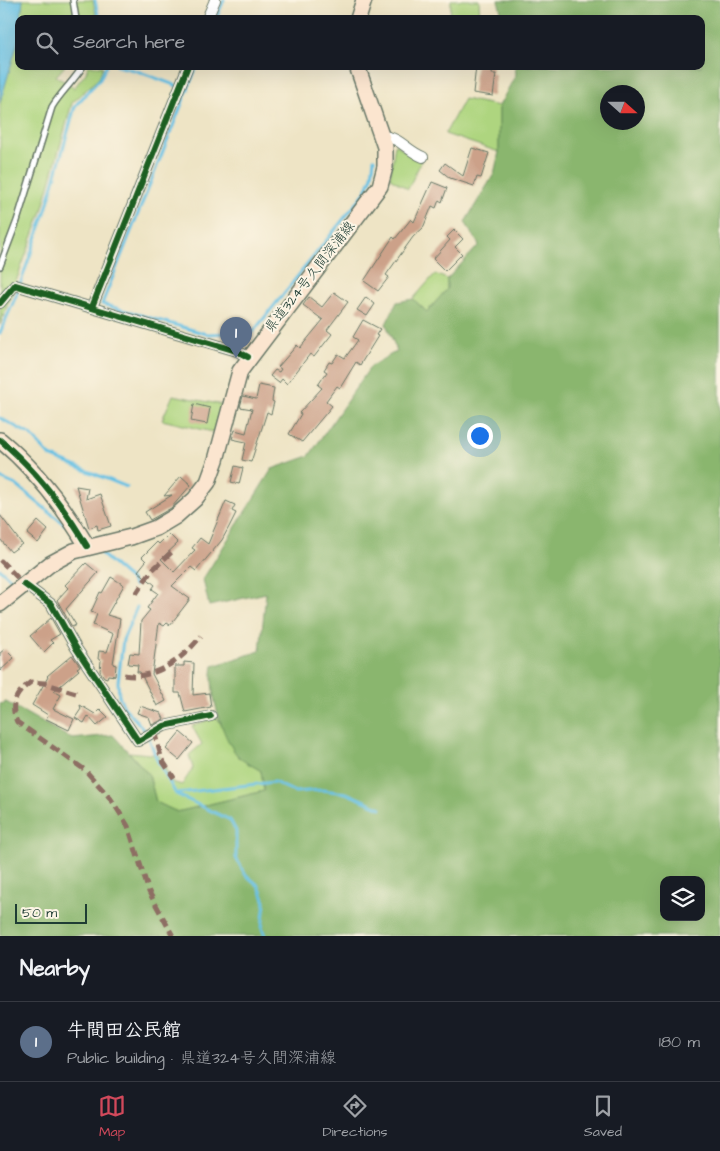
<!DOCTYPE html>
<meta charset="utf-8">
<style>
body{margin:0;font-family:"Architects Daughter","Klee One",sans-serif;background:#20242c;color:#f1f3f6}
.controls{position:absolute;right:15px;bottom:15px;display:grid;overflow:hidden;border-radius:10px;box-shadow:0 5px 20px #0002}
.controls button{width:45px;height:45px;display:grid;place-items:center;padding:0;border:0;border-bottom:1px solid #363941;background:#171b24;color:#f1f3f6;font:25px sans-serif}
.compass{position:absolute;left:600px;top:85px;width:45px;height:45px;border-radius:50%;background:#171b24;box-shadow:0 5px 20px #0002;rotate:111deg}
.scale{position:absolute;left:15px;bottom:12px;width:72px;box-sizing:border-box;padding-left:5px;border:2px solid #1f3d34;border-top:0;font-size:14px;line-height:18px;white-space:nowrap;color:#1f3d34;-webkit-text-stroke:4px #fcf5e5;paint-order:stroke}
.you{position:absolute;left:479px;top:435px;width:18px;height:18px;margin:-12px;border:4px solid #fff;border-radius:50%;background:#1a73e8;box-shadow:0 0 0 8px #1a73e833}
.badge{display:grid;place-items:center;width:32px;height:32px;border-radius:50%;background:#d1495b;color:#fff;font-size:16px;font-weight:700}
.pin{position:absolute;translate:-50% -41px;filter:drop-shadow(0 1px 2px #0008)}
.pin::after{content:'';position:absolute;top:26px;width:18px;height:15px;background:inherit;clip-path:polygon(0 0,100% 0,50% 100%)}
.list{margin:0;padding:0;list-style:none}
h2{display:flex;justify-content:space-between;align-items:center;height:65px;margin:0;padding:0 20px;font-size:21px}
h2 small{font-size:16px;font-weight:400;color:#9ea1a6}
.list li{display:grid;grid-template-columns:32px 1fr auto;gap:15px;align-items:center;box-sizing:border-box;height:80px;padding:0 20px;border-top:1px solid #363941}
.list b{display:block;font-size:19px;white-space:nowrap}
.list p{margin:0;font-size:16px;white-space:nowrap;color:#9ea1a6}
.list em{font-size:16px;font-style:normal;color:#9ea1a6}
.icon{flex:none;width:28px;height:28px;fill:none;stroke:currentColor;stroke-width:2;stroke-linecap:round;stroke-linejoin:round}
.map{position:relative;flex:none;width:720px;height:936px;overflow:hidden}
.search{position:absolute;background:#171b24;box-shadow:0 5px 20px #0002;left:15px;right:15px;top:15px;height:55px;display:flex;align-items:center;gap:12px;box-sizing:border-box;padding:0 18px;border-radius:10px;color:#9ea1a6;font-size:19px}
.sheet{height:145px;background:#171b24}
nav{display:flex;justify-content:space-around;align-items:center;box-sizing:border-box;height:70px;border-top:1px solid #363941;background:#171b24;font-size:14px;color:#9ea1a6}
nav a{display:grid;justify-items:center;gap:2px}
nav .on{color:#d1495b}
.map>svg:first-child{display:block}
.green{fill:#aed57f;stroke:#66895a}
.forest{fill:#8ab66e;stroke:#547a51;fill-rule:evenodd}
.water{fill:#67c1e4;stroke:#437f8c}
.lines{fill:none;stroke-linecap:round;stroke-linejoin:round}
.stream{stroke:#67c1e4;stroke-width:3}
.building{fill:#cca189}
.lane-casing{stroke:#677767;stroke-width:8}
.street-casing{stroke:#677767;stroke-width:12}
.secondary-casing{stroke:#677767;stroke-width:18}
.lane{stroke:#fff;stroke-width:5}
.street{stroke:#fff;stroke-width:10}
.secondary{stroke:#fbe5cf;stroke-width:15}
.quiet{stroke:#8d6e63;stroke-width:5;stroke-dasharray:10 5;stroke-linecap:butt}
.cycleway-casing{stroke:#fcf5e5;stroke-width:9}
.cycleway{stroke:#1b5e20;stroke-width:6}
.labels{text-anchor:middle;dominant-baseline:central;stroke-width:4;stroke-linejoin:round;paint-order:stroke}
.street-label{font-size:14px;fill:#1f3d34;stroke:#fcf5e5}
</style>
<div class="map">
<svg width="720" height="936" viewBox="0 0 720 936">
<rect width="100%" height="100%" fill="#fcf5e5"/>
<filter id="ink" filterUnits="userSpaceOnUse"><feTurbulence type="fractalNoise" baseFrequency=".02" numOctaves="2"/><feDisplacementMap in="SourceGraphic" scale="10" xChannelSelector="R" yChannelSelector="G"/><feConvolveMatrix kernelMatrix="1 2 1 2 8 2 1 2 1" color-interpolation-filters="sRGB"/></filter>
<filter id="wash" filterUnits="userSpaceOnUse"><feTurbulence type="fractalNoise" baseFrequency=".0096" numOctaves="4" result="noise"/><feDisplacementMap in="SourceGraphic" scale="20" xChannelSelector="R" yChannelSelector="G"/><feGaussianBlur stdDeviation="1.12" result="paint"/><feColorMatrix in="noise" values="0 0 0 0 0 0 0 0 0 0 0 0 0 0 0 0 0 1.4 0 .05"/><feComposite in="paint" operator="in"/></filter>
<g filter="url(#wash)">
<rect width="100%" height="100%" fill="#eee4c5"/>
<path class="green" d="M 3,0 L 93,0 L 97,19 L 19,19 Z
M 451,0 L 479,0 L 480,19 L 450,19 Z
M 0,44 L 19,46 L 19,66 L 65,66 L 56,76 L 74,88 L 86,73 L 88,66 L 103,66 L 99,78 L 72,103 L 42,211 L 0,325 Z
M 464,99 L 499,106 L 499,152 L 445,134 Z
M 395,144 L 421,162 L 408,189 L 390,178 Z
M 435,274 L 447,279 L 447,289 L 427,312 L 413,299 Z
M 173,395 L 223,405 L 217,433 L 162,420 Z
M 217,717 L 238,756 L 261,771 L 264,791 L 177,812 L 156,802 L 149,775 L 129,752 L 159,755 L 172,782 L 182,785 L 193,768 L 189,755 L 202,744 L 192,726 Z"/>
<path class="forest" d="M 498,0 L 720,0 L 720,936 L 0,936 L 0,704 L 6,702 L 72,739 L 113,735 L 149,775 L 156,802 L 177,812 L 264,791 L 261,771 C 254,766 243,762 238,756 C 222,738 208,689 213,666 L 260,651 L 266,593 L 209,606 L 203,579 L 272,469 L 309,456 L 371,366 L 397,351 L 386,324 L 397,302 L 413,299 L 427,312 L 447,289 L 447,279 L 479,245 L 465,222 L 494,174 L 499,152 L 499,106 L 516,74 L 515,66 L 701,66 L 701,19 L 503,19 ZM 608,92 L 638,92 L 638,122 L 608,122 ZM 664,880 L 701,880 L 701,917 L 664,917 Z"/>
<path class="water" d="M 0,0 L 23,0 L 21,19 L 19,19 L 19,38 L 0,103 Z"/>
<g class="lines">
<path class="stream" d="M 95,0 L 99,19
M 216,19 L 224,0
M 117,66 L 137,71 L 188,90
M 197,66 L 102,304 L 207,334 L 230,333 L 238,326 L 253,332 L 366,191 L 372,176 L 374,159
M 0,333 L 16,296 L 46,210 L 75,106 L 100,79 L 106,66
M 0,418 L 31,435 L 50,456 L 127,487
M 0,478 L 16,485 L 64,524
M 99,552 L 130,579 L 134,586
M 0,569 L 13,581
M 137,607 L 123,640 L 118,682 L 119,696 L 124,707 L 147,733 L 157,760 L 176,794 L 230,820 L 236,831 L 236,858 L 245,874 L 259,886 L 265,902 L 262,928 L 265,936
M 178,793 L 274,782 L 295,792 L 322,790 L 346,793 L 381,808"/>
</g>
<g id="blocks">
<path class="building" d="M 476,66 L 493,66 L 492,74 L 496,74 L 493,96 L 473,93 Z
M 472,148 L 489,153 L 481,178 L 477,177 L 474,186 L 450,178 L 440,170 L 445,163 L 463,176 Z
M 432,182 L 447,188 L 442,202 L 439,200 L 436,208 L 432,206 L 423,228 L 413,237 L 386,275 L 389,277 L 378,291 L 364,281 L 393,237 L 395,239 L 411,219 L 414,222 Z
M 454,230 L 463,239 L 455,247 L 462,254 L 445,271 L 433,259 L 450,240 L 447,237 Z
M 334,292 L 348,302 L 327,330 L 332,334 L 314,357 L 310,354 L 287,384 L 282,379 L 279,383 L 270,376 L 275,370 L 279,372 L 281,369 L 278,367 L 297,345 L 300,348 L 323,320 L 303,305 L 309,297 L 322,307 Z
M 366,297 L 375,304 L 367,316 L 357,310 Z
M 363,320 L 380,329 L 376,335 L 378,336 L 360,365 L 356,362 L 340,388 L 337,386 L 326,401 L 332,406 L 302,442 L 289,434 L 301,414 L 299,413 L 322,388 L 318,385 L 327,372 L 324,370 L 329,362 L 332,363 L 338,354 L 345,358 L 358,340 L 353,337 Z
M 259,385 L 274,388 L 272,401 L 274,402 L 271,414 L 267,412 L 251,462 L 242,460 L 246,442 L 232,439 L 235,430 L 246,433 L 252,409 L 240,407 L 243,396 L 256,399 Z
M 194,404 L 210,408 L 207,424 L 191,421 Z
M 235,466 L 243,468 L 239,484 L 231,482 Z
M 181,476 L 191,485 L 171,508 L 150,520 L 145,512 L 172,495 L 164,496 Z
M 76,486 L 88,488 L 86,499 L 100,494 L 111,526 L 98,530 L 97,525 L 89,528 Z
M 226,501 L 235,505 L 232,511 L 236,513 L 229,527 L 222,540 L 196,571 L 191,567 L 172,586 L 190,599 L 170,625 L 167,623 L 164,626 L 159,623 L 152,674 L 166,701 L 157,706 L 140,672 L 137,672 L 138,665 L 128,664 L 130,653 L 139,654 L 141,621 L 150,610 L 147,608 L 158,593 L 152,589 L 155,585 L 138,571 L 146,561 L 142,557 L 157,542 L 159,544 L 169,534 L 178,543 L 161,559 L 174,572 L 195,550 L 192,548 L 200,538 L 208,544 Z
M 0,515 L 22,544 L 11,552 L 0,539 Z
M 38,521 L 48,530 L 38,543 L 27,534 Z
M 86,563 L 98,573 L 66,609 L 76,625 L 72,627 L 57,600 L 68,588 L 65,585 Z
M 111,577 L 124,585 L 107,615 L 120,619 L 113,664 L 116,665 L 115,676 L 108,675 L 107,678 L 104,677 L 100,671 L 101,660 L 98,659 L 99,651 L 107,652 L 113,634 L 93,625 L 97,614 L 91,612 L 100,592 L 102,593 Z
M 51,618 L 60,634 L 50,640 L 53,643 L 44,652 L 30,636 Z
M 5,649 L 14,658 L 0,671 L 0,653 Z
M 72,655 L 80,666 L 77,668 L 79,670 L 54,691 L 61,695 L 53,709 L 74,719 L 69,730 L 46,719 L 48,715 L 32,705 L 48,677 L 47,676 Z
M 184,662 L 194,663 L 193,695 L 209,693 L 211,707 L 185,712 L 180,693 L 175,693 L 175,666 L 184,666 Z
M 80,705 L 95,714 L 100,709 L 108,717 L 97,726 L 88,716 L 84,723 L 75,718 L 81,709 Z
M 140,706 L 161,713 L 164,719 L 152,725 L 149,717 L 137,713 Z
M 180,732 L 193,743 L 179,760 L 166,749 Z"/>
</g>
</g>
<g filter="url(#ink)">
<use href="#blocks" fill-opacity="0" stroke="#677767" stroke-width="1"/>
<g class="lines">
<defs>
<path id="lane" d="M 73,0 L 76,19
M 0,266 L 17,221 L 52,107 C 61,92 74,81 83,66"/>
<path id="street" d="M 207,19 L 215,0
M 382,136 C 400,137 407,151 423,157
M 0,303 L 15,285 L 237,351 L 248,357
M 92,307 L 188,66
M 24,584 L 51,604 L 76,648 L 138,741 L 164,726 L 211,716"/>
<path id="secondary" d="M 358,19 L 364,0
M 0,440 C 35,469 64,507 87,546
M 0,604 L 50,564 L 74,551 L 131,537 L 156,528 L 176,516 L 195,499 L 208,482 L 216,460 L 240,371 L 380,186 L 385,167 L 385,147 L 357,66"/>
</defs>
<use href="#lane" class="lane-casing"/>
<use href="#street" class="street-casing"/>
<use href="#secondary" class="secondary-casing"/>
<use href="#lane" class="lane"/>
<use href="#street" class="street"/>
<use href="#secondary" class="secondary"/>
<path class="quiet" d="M 0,560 L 24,584
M 136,594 L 151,571 L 174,550
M 124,675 C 154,681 184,658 201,636
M 76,693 L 44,683 L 31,682 C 16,693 9,704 17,722 L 85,770 L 111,799 L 128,826 L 149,892 L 173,936
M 154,731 L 162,760 L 174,778"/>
<defs>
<path id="cycleway" d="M 0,303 L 15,285 L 237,351 L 248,357
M 92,307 L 188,66
M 0,440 C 35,469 64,507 87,546
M 24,584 L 51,604 L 76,648 L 138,741 L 164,726 L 211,716"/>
</defs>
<use href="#cycleway" class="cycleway-casing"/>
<use href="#cycleway" class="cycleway"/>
</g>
</g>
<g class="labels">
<g class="street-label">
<text transform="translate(310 277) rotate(-52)">県道324号久間深浦線</text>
</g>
</g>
</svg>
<div class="controls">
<button><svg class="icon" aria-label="layers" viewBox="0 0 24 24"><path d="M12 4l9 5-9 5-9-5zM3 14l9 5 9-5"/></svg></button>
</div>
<svg class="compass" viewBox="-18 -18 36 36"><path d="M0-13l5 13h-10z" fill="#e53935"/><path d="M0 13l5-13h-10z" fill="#9ea1a6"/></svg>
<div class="scale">50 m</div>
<div class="you"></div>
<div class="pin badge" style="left:236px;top:358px;background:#5c6f8a">1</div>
<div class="search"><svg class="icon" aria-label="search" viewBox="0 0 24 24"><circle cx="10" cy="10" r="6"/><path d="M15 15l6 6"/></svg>Search here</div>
</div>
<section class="sheet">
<h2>Nearby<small></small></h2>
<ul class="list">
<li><span class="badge" style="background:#5c6f8a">1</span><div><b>牛間田公民館</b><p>Public building · 県道324号久間深浦線</p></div><em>180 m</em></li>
</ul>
</section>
<nav>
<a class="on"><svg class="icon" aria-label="map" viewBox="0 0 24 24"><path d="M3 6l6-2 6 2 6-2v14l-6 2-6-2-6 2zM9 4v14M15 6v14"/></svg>Map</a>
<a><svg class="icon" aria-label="directions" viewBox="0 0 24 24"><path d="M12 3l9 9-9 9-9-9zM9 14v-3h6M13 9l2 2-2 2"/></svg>Directions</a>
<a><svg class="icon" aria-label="saved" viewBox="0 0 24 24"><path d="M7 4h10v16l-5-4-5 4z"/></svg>Saved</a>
</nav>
